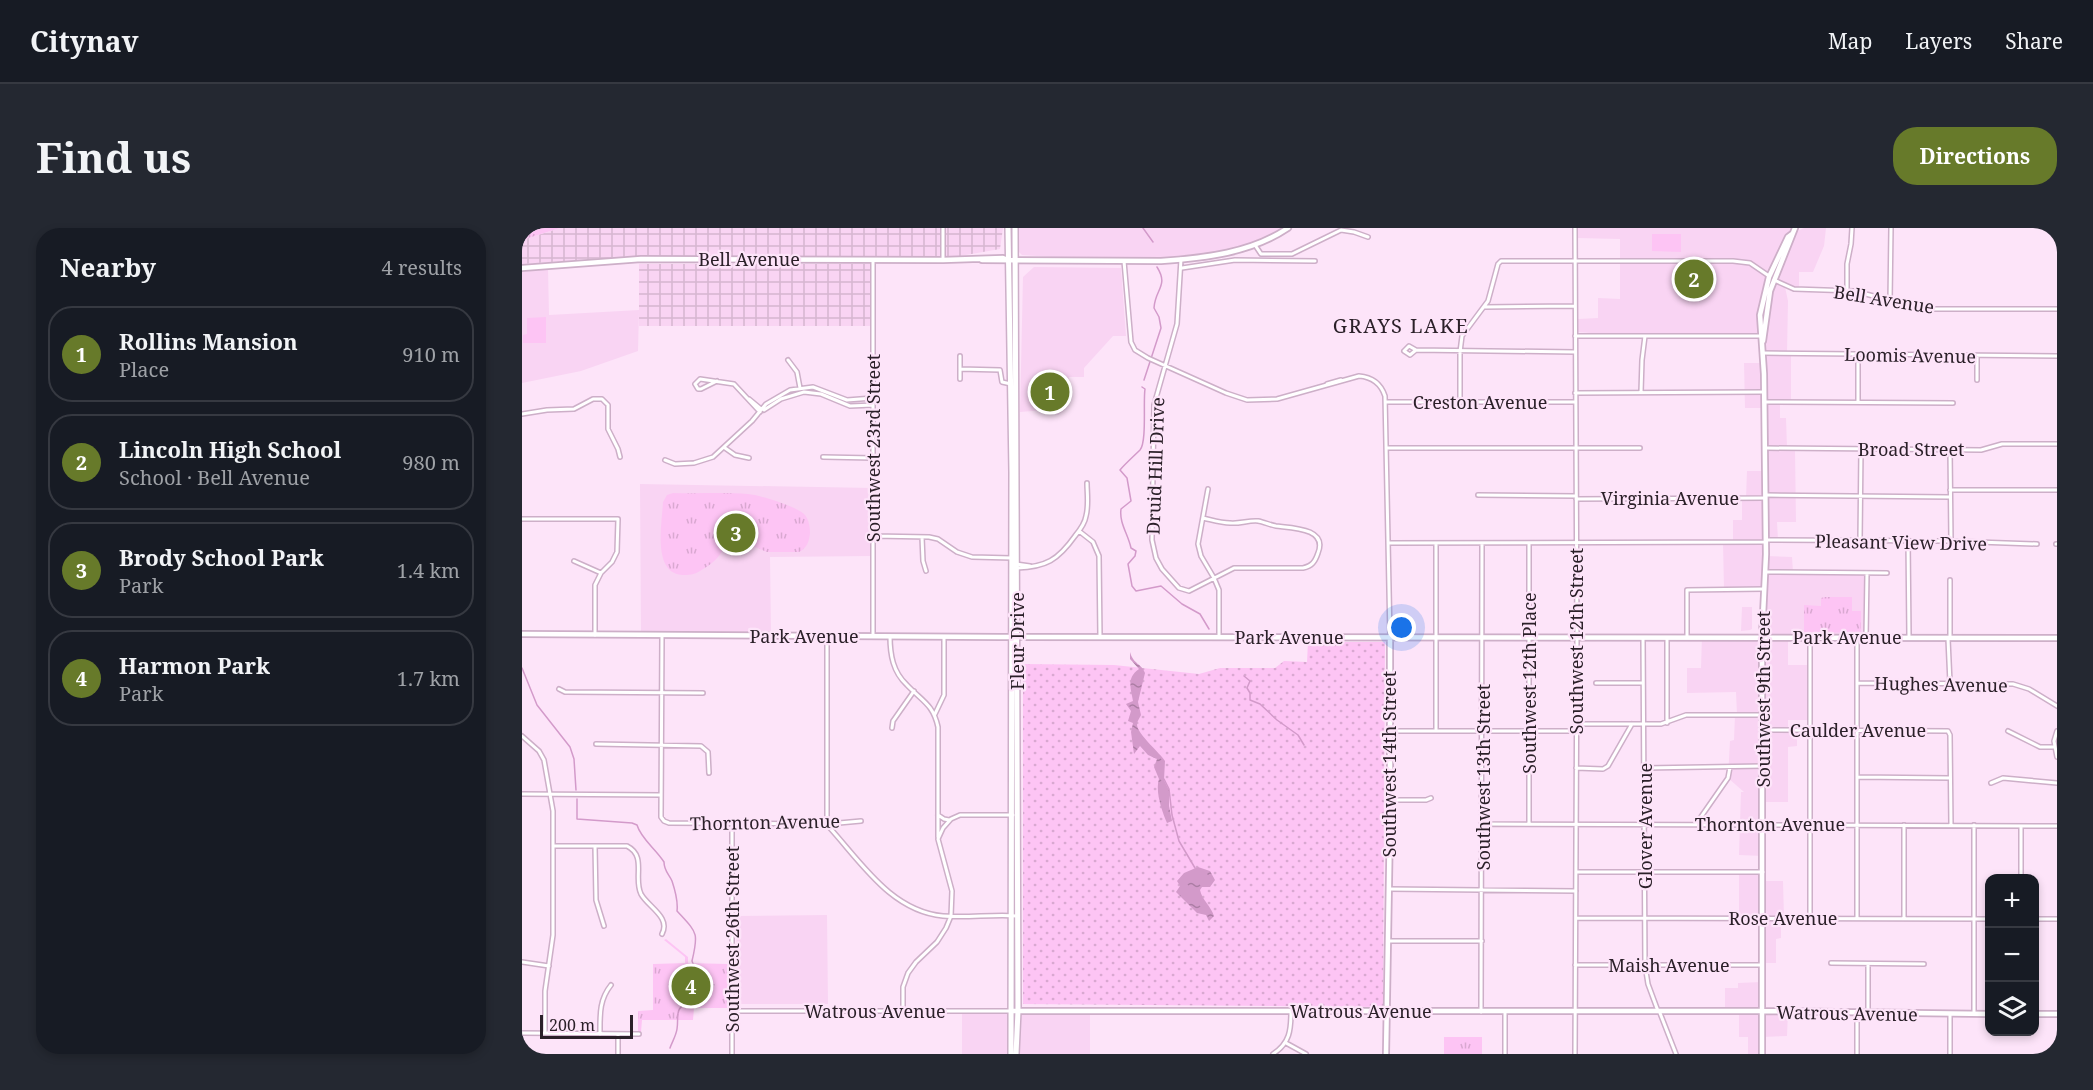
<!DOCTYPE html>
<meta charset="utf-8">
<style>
body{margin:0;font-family:"Noto Serif",serif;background:#242831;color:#f1f3f6}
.controls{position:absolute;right:18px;bottom:18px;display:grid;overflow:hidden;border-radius:12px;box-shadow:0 3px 9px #0003}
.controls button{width:54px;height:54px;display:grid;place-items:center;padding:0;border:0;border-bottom:2px solid #363941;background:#171b24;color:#f1f3f6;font:30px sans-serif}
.scale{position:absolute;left:18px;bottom:15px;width:93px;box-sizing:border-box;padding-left:6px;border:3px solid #2b2029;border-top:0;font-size:16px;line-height:21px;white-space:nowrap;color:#2b2029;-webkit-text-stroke:4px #fde4f9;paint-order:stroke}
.you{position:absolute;left:880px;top:400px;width:21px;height:21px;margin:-15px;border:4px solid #fff;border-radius:50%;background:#1a73e8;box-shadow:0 0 0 9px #1a73e833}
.badge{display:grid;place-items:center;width:39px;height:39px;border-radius:50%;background:#677a2a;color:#fff;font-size:20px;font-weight:700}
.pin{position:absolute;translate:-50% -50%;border:3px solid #fff;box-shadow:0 2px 6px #0006}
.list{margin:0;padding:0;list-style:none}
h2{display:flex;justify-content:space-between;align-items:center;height:78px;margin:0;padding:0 24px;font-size:26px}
h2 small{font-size:20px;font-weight:400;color:#9ea1a6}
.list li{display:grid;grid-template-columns:39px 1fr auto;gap:18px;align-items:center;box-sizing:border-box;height:96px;margin:0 12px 12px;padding:0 12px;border:2px solid #363941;border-radius:24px}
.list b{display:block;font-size:22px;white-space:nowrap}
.list p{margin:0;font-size:20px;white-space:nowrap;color:#9ea1a6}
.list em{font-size:20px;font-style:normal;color:#9ea1a6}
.icon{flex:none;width:33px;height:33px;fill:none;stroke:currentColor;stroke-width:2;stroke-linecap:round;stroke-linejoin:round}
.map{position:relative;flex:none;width:1535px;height:826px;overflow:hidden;border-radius:24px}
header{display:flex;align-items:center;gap:36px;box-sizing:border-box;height:84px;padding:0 30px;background:#171b24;border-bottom:2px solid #363941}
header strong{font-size:28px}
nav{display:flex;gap:33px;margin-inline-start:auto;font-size:21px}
.intro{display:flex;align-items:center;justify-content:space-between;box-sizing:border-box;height:144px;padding:0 36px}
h1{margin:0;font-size:42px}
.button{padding:15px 27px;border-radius:24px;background:#677a2a;color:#fff;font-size:21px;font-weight:700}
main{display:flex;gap:36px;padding:0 36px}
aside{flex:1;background:#171b24;border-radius:24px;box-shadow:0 3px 9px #0003}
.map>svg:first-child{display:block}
.built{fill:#f9d4f3}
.industrial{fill:url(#industrial-grid)}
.grass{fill:url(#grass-dots)}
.park{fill:url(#park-tufts)}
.garden{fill:#fdc4f4}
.water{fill:url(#water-ripples)}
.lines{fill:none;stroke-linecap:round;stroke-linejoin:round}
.stream{stroke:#d39aca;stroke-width:1.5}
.street-casing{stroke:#cdafc8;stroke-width:6}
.secondary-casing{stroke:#cdafc8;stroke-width:8}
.primary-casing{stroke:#cdafc8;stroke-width:8}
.street{stroke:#fff;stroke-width:3}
.secondary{stroke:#fff;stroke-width:4.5}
.primary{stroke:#fff;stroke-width:5}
.labels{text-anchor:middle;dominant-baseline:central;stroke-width:4.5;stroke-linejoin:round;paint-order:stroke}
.street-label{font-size:18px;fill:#2b2029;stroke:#fde4f9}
.neighbourhood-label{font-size:20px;letter-spacing:1.5px;fill:#2b2029;stroke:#fde4f9}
</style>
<header>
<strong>Citynav</strong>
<nav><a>Map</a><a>Layers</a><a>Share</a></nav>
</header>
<div class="intro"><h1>Find us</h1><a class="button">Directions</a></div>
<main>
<aside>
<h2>Nearby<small>4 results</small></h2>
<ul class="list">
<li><span class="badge">1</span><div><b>Rollins Mansion</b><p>Place</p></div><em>910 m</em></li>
<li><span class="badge">2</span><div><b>Lincoln High School</b><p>School · Bell Avenue</p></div><em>980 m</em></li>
<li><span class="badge">3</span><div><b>Brody School Park</b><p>Park</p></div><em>1.4 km</em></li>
<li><span class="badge">4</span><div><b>Harmon Park</b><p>Park</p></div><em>1.7 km</em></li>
</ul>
</aside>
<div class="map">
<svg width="1535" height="826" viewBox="0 0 1535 826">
<defs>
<pattern id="industrial-grid" width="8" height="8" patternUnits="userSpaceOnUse" patternTransform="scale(1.5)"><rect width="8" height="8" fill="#f9d4f3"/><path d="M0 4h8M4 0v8" fill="none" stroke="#d6b6d0"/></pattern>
<pattern id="grass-dots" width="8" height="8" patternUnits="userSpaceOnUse" patternTransform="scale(1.5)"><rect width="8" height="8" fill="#fdc4f4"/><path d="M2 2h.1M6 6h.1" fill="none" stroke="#d9a8d1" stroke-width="1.8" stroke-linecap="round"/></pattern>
<pattern id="park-tufts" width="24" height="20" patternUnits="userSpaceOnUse" patternTransform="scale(1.5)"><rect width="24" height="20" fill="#fdc4f4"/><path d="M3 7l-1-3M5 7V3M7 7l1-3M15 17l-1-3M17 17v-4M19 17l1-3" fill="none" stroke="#d9a8d1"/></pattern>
<pattern id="water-ripples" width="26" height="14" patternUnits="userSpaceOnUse" patternTransform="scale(1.5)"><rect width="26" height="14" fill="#d39aca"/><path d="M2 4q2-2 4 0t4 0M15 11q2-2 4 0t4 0" fill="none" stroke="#ab7da4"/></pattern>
</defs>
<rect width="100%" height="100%" fill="#fde4f9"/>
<path class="built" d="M 493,0 L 766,0 L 757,6 L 710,24 L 659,31 L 589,33 L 500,27 L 495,22 Z
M 1055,0 L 1273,0 L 1271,5 L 1282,0 L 1304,0 L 1302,18 L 1291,44 L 1277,44 L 1277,62 L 1263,59 L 1266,73 L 1265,125 L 1269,125 L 1269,174 L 1258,174 L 1258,190 L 1264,190 L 1265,220 L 1273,221 L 1274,294 L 1255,294 L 1256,312 L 1243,312 L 1244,328 L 1270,329 L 1271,344 L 1345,345 L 1344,409 L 1266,409 L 1266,437 L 1288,437 L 1288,492 L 1266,492 L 1266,502 L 1275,502 L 1275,518 L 1266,519 L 1266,574 L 1241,574 L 1241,628 L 1217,627 L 1219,564 L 1222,564 L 1206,550 L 1208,513 L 1212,512 L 1213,487 L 1215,486 L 1214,464 L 1165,465 L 1165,440 L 1179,440 L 1180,408 L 1239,408 L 1242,361 L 1202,361 L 1201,314 L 1211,314 L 1211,292 L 1220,292 L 1220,270 L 1224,270 L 1225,243 L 1242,243 L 1242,180 L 1223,180 L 1222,135 L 1242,135 L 1240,116 L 1245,74 L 1268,11 L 1242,62 L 1238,108 L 1105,108 L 1056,104 L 1056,91 L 1076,90 L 1076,70 L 1098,71 L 1098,11 L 1055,10 Z
M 512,39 L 599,40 L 604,108 L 591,108 L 562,140 L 562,149 L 547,149 L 545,180 L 536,187 L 523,182 L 498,184 L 501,49 Z
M 26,41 L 27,87 L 117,82 L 116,123 L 59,143 L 0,155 L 0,44 Z
M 118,256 L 351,260 L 351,328 L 248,329 L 249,408 L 119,407 Z
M 1220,379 L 1230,379 L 1230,401 L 1228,402 L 1219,403 Z
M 1217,644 L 1241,644 L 1241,653 L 1261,653 L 1262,690 L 1259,691 L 1259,710 L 1254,711 L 1254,735 L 1240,735 L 1240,690 L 1217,690 Z
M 305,687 L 306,776 L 215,776 L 214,688 Z
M 1240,754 L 1240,783 L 1266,784 L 1265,808 L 1240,809 L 1240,826 L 1226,826 L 1226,809 L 1217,809 L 1217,784 L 1203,784 L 1203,760 L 1216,760 L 1216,755 Z
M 440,783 L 489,783 L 489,826 L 440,826 Z
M 496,783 L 568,783 L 568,826 L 494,826 Z"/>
<path class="industrial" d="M 38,0 L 481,0 L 478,21 L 438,28 L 114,28 L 0,36 L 0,12 Z
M 117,36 L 348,36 L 348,98 L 117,98 Z"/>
<path class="grass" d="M 786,414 L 863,414 L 861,779 L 501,776 L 501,436 L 592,437 L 677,446 L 698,440 L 753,440 L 762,433 L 785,434 Z"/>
<path class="park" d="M 0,0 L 38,0 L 0,12 Z
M 151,265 C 176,266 202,264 226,266 C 238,267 276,279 283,287 C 287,292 288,299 288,305 C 287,314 285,320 277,324 L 245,324 L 208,309 C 203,314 203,320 199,325 C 195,332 185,339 178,343 C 172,347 167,347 160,347 C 130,344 140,296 141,274 L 145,267 Z
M 1330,369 L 1330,383 L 1339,383 L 1339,405 L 1282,404 L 1282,377 L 1299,378 L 1299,370 L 1303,369 Z
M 144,711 L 166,729 L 166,735 L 206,736 L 206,780 L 172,780 L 171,792 L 120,792 L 119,804 L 116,804 L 116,783 L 131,782 L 131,736 L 163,735 L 163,729 L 142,712 Z
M 922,809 L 960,809 L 960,826 L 922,826 Z"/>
<path class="garden" d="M 1130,6 L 1159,6 L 1159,24 L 1130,23 Z
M 24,89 L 24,115 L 1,115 L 1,107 L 5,106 L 5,90 Z
M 233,296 L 249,302 L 242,318 L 226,312 Z"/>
<path class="water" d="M 608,424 C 611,436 620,436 623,445 L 616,474 L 619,487 C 618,489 615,494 615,496 C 614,505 639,526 643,533 L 642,552 L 647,562 L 647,578 L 650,593 L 645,595 C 640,583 633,564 637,551 L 632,539 L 635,531 L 626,527 L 618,518 L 612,526 L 609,504 L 611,495 L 606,493 L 609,483 L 604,476 L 611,473 C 609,461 604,450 617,441 L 608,431 Z
M 676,639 L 688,643 L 693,652 L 688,659 L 680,659 L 678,662 C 680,672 689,678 692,688 L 687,693 L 684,687 L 675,685 L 654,664 L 658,658 L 655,653 L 662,645 Z"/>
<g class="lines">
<path class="stream" d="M 621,0 L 631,14
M 622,152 L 639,100 L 637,89 L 632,80 C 633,61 647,58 635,39
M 620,159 L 623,161 C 621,173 625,214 618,222 C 612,228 604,235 598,242 L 605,250 L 609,273 L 599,281 C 597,295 606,306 609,320 L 614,323 L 613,328 L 606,336 L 610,358 L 614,363 L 639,358 L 660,376 L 678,386 L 687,401
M 0,440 L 15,477 L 48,519 L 52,531 L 54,562
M 722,448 L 728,453 L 725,460 L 728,465 L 728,472 L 738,476 L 755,492 L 776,507 L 782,517
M 642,551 L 647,561 L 650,587 L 657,613 L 673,640
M 55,571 L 55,591 L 110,595 L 115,597 C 119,611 134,621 142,634 C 142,643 147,646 150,653 C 153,662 156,675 155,683 C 175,705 177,704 170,733 C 177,746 168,761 165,775 C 152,781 157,789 155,801 C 154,808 150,814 148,820"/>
<defs>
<path id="street" d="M 1053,0 L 1055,409 L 1053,826
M 733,17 L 739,26 L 770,26 L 819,2 L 832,4 L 846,9
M 421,31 L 421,0
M 659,31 L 655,96 L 632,177 L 630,312 L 634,330 L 640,341 L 657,360 L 667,363 L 712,340 L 781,340 C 790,338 793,334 796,325 C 806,300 770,300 754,298 C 748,297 742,294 736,293 C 727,292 718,296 708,295 C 699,295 690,292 681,290
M 351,32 L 351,408
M 602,33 L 609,114 L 613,122 L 626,130 L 704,165 L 725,172 L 755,171 L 837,148 C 850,149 859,156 863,168 L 868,409
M 660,40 L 713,32 L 793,33
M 1252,52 L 1272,61 L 1332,63 L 1402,81 L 1535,81
M 1325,62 L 1325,36 L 1329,16 L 1330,0
M 1368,73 L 1369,0
M 962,79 L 1052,78
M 1053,108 L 1240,108
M 887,118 L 894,122 L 888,127 L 882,123 Z
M 894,122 L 1053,124
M 1241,125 L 1535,128
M 266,132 L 275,144 L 278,160
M 438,141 L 478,142 L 480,154 L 489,156
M 438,151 L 438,128
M 1455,152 L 1455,128
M 195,153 L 179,161 L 176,161 L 173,156 L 178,151 L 212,156 L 238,184
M 805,156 L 819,152
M 1119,164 L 1120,132 L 1123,108
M 1053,165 L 1242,164
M 227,171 L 239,181
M 864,174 L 1053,174
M 938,174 L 938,124 L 940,108 L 966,73 L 976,36 L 979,33 L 1211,33 L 1228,35 L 1247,48
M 1242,174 L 1431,175
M 1336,174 L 1336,127
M 242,182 L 259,171 L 282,164 L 299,166 L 328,178 L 351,177
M 0,186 L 25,182 L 52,181 L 71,171 L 80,171 L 86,177 L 86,201 L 96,221 L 98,229
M 203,220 L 213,227 L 227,230
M 865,220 L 1118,220
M 1244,220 L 1459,222 L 1480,216 L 1535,216
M 1428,222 L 1429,313
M 301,229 L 351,230
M 143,232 L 153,236 L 172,235 L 191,229 L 230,193 L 244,176 L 268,162 L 291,159 L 325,172 L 351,170
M 686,261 L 676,316 L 679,328 L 692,350 L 697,362 L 697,409
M 1428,262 L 1535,262
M 956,267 L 1054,268
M 1244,267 L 1428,269
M 1054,271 L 1242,270
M 0,291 L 96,291 L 95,324 L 90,334 L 79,345 L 73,357 L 73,407
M 557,303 L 571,314 L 577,328 L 578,409
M 352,308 L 407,309 L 416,311 L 435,324 L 450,329 L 490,330
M 400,309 L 401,333 L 404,343
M 1244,312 L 1427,313 L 1515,316
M 1338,312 L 1339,221
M 1386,312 L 1387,409
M 866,315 L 1243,314
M 914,315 L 914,503
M 1534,316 L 1535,316
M 52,333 L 79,345
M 494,336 L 508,338
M 495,340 C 524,339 536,332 553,308 C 558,302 563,295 564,288 C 567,277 565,265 565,255
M 1244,344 L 1365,345
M 140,407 L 139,589 L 142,593 L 147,595 L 306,596 L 339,593
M 305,408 L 305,592 L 307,599 C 339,634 369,683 421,688 C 446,690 471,686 496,688
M 368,408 C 368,427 371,444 385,457 C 400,473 411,476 416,499 L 416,609
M 1165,408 L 1165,362 L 1242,361
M 1344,409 L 1345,345
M 1428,409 L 1428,352
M 1121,410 L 1123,737 L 1126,756 L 1136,783
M 1145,410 L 1145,495
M 1426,411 L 1428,455
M 1074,455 L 1121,455
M 1335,455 L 1491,456 L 1507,461 L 1535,478
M 37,461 L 43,464 L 181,465
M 413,486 L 422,467 L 422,409
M 1054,496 L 1139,496 L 1164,487 L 1241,487
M 370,500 L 371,493 L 392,463
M 1241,502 L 1426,503 L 1428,507 L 1429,597
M 867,503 L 1054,503
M 1486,503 L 1518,519 L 1533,519
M 1535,503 L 1532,513 L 1535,529
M 0,508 L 17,523 L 22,532 L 31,583 L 31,707 L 23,763 L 23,805
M 74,516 L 179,518 L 186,524 L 187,545
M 1054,540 L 1081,541 L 1086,538 L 1110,496
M 1123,540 L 1241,538
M 1335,549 L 1428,550
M 1469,555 L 1481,550 L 1535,555
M 0,566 L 139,567
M 869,572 L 904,572 L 909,570
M 416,587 L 422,591 L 427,592
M 961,596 L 1535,598
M 1007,596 L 1007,315
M 1174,596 L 1206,550 L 1208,539
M 1382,597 L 1382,691
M 1499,598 L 1499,650
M 31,618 L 105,618 C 125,628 111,650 119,666 C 126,679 149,689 140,706
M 73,618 L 74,672 L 82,698
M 1054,644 L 1241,644
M 867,661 L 1054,663
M 1054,690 L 1468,691
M 1288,690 L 1288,410
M 1335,690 L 1335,410
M 1512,691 L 1535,691
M 866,713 L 960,713
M 0,734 L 27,738
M 1309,735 L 1402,736
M 1346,736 L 1346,785
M 1053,737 L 1240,737
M 210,783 L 489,783
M 381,783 L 381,759 L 386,745 L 394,734 L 415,714 L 424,700 L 429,688 L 430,663 L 416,611 L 421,600 L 429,591 L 438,587 L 491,587
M 959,784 L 960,315
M 1138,785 L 1154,826
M 1335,785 L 1335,826
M 1428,786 L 1428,826
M 1452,786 L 1452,597
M 0,805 L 117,806
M 78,806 C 78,787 77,772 89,757
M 764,815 L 784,826
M 96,826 L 96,806
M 210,826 L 210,595
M 751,826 C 768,815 769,802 769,783
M 983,826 L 983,784"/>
<path id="secondary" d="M 460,32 L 639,33 C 683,30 729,25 766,0
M 0,40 L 119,31 L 421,32 L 481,30 L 486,32
M 1241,113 L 1248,63 L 1273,0
M 0,406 L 477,409 L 1535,410
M 489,783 L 1240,783 L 1468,786
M 1512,786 L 1535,786
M 864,826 L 868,593 L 868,409
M 1240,826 L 1240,408 L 1244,326 L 1242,146 L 1238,87 L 1247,49 L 1266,9 L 1270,6"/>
<path id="primary" d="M 486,0 L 490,244 L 489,826
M 493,0 L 496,783 L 494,826"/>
</defs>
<use href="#street" class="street-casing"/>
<use href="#secondary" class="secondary-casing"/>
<use href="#primary" class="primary-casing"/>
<use href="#street" class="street"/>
<use href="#secondary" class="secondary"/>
<use href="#primary" class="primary"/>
</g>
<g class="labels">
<g class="street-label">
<text x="227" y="31">Bell Avenue</text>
<text transform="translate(1362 71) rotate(9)">Bell Avenue</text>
<text transform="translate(1388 127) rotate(1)">Loomis Avenue</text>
<text x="958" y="174">Creston Avenue</text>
<text transform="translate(351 220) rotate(-90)">Southwest 23rd Street</text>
<text x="1389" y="221">Broad Street</text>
<text transform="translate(633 238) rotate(-88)">Druid Hill Drive</text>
<text x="1148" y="270">Virginia Avenue</text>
<text transform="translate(1379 314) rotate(1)">Pleasant View Drive</text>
<text x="282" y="408">Park Avenue</text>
<text x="767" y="409">Park Avenue</text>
<text x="1325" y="409">Park Avenue</text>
<text transform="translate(495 413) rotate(-90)">Fleur Drive</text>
<text transform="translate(1054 413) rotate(-90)">Southwest 12th Street</text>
<text transform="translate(1007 455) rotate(-90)">Southwest 12th Place</text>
<text transform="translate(1419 456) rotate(1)">Hughes Avenue</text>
<text transform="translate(1241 471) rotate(-90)">Southwest 9th Street</text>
<text x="1336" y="502">Caulder Avenue</text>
<text transform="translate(867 536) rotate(-90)">Southwest 14th Street</text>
<text transform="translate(961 549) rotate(-90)">Southwest 13th Street</text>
<text transform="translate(243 594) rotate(-1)">Thornton Avenue</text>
<text x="1248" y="596">Thornton Avenue</text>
<text transform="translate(1123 598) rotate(-90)">Glover Avenue</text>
<text x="1261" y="690">Rose Avenue</text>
<text transform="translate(210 711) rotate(-90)">Southwest 26th Street</text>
<text x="1147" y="737">Maish Avenue</text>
<text x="353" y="783">Watrous Avenue</text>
<text x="839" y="783">Watrous Avenue</text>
<text transform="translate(1325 785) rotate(1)">Watrous Avenue</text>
</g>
<g class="neighbourhood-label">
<text x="879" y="97">GRAYS LAKE</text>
</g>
</g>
</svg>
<div class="controls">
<button>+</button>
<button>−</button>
<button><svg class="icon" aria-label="layers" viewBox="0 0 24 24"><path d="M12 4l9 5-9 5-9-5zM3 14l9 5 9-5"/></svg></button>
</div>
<div class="scale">200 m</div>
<div class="you"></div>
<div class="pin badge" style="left:528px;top:164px">1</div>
<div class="pin badge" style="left:1172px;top:51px">2</div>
<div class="pin badge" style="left:214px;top:305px">3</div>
<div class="pin badge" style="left:169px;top:758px">4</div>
</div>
</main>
